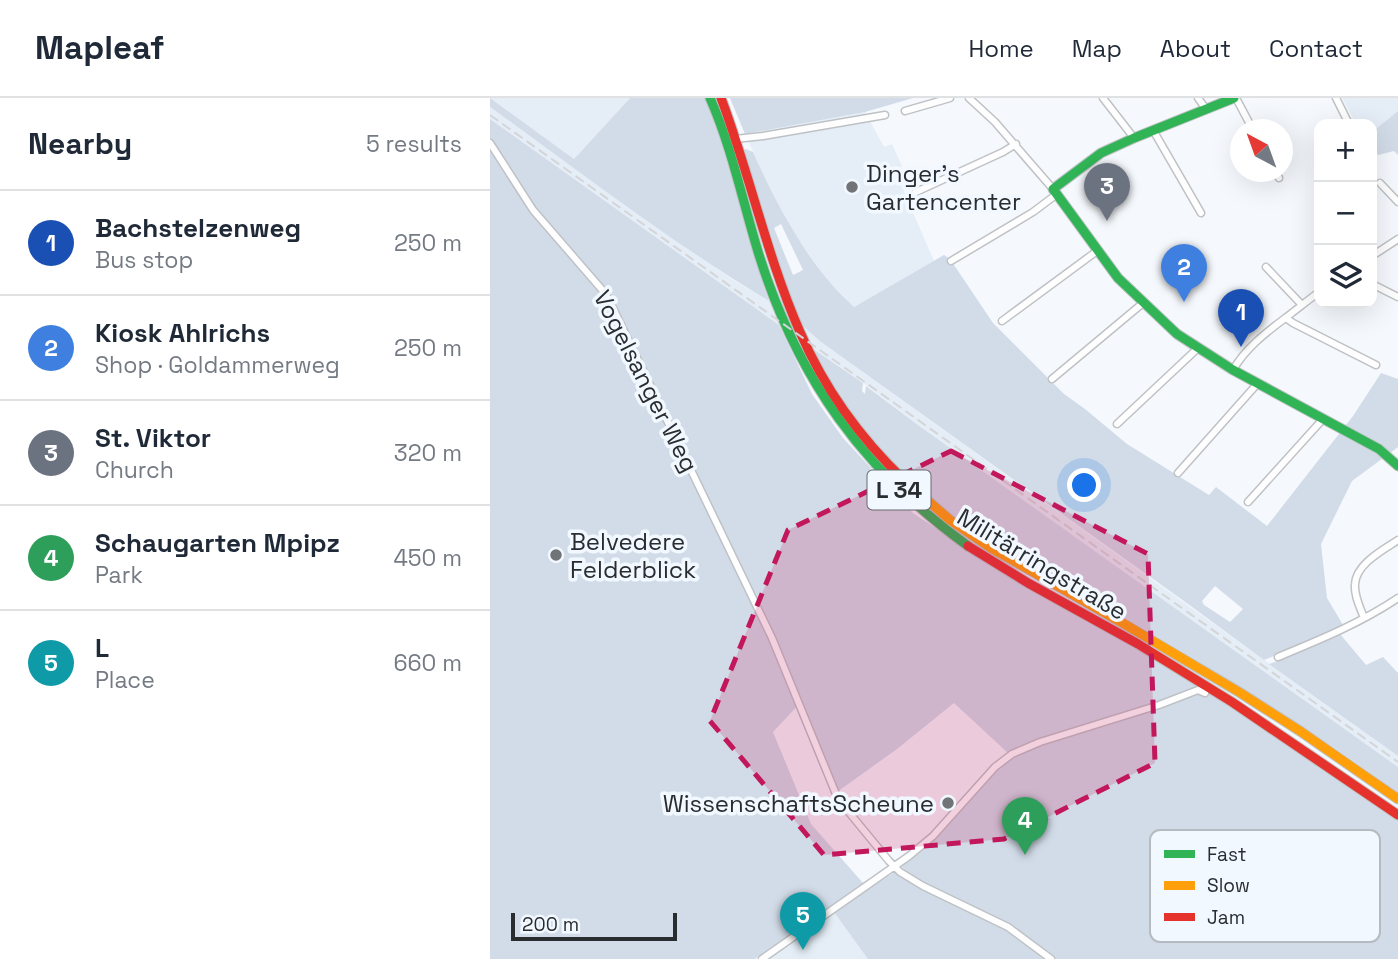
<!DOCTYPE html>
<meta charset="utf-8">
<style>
body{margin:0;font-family:"Space Grotesk",sans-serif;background:#f2f2f3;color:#1f2937}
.controls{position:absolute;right:21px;top:21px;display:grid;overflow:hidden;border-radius:14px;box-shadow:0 7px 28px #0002}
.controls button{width:63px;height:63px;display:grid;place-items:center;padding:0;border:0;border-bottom:2px solid #e0e1e3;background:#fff;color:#1f2937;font:35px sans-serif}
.compass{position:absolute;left:740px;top:21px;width:63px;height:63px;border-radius:50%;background:#fff;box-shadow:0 7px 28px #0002;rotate:319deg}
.scale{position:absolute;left:21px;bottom:18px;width:166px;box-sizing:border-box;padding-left:7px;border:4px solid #2a2d30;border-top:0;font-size:19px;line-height:24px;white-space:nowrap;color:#2a2d30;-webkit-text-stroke:5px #f2f8ff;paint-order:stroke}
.you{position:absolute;left:595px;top:388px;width:24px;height:24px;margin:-18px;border:5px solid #fff;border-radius:50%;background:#1a73e8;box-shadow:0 0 0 10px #1a73e833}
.badge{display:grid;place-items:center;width:46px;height:46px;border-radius:50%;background:#717477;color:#fff;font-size:23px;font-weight:700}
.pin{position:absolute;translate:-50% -58px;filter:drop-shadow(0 2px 4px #0008)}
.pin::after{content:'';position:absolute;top:37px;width:24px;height:21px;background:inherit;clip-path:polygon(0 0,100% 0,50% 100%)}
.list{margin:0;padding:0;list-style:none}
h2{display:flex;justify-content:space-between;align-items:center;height:91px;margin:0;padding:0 28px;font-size:30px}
h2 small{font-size:23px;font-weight:400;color:#747a83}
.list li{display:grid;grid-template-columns:46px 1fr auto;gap:21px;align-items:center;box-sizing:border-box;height:105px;padding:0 28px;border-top:2px solid #e0e1e3}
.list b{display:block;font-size:26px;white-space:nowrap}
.list p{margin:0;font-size:23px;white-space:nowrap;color:#747a83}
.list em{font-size:23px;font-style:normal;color:#747a83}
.icon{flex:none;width:38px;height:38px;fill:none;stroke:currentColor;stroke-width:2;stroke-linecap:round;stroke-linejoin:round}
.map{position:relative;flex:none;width:908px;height:861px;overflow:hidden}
header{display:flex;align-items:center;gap:42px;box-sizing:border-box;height:98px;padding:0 35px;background:#fff;border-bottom:2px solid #e0e1e3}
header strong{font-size:33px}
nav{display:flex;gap:38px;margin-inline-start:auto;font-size:24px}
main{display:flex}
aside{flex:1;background:#fff}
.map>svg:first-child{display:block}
.built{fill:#e5eef7}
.green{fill:#d2dce8;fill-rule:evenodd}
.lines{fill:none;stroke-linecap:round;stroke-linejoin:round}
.street-casing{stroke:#bfc2c5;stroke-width:9}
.fast-casing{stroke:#bfc2c5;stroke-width:11}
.slow-casing{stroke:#bfc2c5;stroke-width:11}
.jam-casing{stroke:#bfc2c5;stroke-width:11}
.street{stroke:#fefeff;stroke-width:6}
.fast{stroke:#30b455;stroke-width:9}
.slow{stroke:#ff9f0a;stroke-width:9}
.jam{stroke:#e5322d;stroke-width:9}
.rail{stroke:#d4d5d7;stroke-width:2;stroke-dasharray:10 5;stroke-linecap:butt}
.marked{fill:#c2185b;fill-opacity:0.2;stroke:#c2185b;stroke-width:5;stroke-dasharray:14 9;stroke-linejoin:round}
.poi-dot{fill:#717477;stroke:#f2f8ff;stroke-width:2.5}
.labels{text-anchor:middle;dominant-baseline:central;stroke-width:7;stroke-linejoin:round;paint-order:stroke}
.shield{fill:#f2f8ff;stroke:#666a6e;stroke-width:2}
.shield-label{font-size:23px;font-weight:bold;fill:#2a2d30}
.poi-label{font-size:24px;fill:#2a2d30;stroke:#f2f8ff;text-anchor:start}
.street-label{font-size:24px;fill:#2a2d30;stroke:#f2f8ff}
.key{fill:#f2f8ff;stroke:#b6bbc1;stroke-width:2}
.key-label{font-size:19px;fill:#2a2d30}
</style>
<header>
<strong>Mapleaf</strong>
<nav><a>Home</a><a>Map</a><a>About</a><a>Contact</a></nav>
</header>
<main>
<aside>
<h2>Nearby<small>5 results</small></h2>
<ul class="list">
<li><span class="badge" style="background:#1a4fb4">1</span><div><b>Bachstelzenweg</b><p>Bus stop</p></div><em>250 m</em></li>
<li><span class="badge" style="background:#3f7fe0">2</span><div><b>Kiosk Ahlrichs</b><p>Shop · Goldammerweg</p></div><em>250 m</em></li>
<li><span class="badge" style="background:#6b7280">3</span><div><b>St. Viktor</b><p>Church</p></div><em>320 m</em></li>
<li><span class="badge" style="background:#2e9e5b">4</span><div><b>Schaugarten Mpipz</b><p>Park</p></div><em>450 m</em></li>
<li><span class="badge" style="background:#0f9aa8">5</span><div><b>L</b><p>Place</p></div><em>660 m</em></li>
</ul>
</aside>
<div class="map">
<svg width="908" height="861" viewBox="0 0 908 861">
<rect width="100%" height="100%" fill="#f5f8fc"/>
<path class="built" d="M 0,0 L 140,0 L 84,61 Z
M 852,0 L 908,0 L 908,13 L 882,34 L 882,26 L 866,26 Z
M 0,9 L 183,140 L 242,181 L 279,203 L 307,223 L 331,244 L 908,658 L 908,669 L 428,327 L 372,284 L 289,227 L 0,21 Z
M 375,14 L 394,49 L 402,46 L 412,68 L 405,73 L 444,163 L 364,209 L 337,182 L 302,132 L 275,80 L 255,36 Z
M 396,776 L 435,797 L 517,861 L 278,861 Z"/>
<path class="green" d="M 0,0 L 84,61 L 140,0 L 215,0 C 242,66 255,136 279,203 C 182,145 92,75 0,9 Z
M 240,0 L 423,0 L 375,14 L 255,36 Z
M 908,13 L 908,57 L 904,53 L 888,57 L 882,50 L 882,34 Z
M 0,21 L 289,227 L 322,296 L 353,340 L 423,415 L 516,477 L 603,525 L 741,608 L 908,720 L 908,861 L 378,861 L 344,814 L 405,774 L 423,785 L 415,775 L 412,768 L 448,737 L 519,656 L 464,605 L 407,651 L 347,694 L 311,604 L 283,634 L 321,726 L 373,785 L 265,861 L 0,861 Z
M 256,51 L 263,54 C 283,98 306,143 337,181 C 345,191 355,200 364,209 L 454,157 L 460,161 L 503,225 L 574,296 L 595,311 L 637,346 L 719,397 L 726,389 L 777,428 L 863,318 L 891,275 L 908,281 L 908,349 L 862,383 L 831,446 L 837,500 L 853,527 L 830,539 L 774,562 L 698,506 L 331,244 L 307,223 L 254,52 ZM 291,126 L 313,172 L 303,177 L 284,130 ZM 725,488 L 753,511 L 740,524 L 714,507 L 712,503 Z
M 322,250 L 373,285 L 372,293 L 375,296 L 376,288 L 428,327 L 908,669 L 908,695 C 816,627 717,568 618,510 C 562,478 501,451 450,409 C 414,380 380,344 354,305 C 342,287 332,268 322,250 Z
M 850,536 L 876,567 L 893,559 L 908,575 L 908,658 L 779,566 L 811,554 Z"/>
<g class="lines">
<defs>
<path id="street" d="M 479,0 L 505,24 L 563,91
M 613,0 L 644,40
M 708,0 L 716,11
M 746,0 L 763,32
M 846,0 L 859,26
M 415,13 L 460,0
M 663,32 L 711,115
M 245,41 L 273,38 L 395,17
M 0,45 L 43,112 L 114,194 L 120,204 L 282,540 L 348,701 L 399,763 L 410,774 L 433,788 L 518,829 L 561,861
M 786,74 L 789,80
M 890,85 L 908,104
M 426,94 L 513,54 L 526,46
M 882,158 L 908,141
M 461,163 L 543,114 L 567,96
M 776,169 L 811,206
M 882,186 L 908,199
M 796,220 L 803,225 L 886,267
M 512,223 L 607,153
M 743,272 C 755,251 774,236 794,221 C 806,212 817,203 829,194
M 562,281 L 653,205
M 627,326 L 708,250
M 688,375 L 768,285
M 758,404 L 833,321
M 874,520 C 870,509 864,498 865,486 C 866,466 893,452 908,442
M 788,559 C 829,542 871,525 908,500
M 272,861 L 419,758 L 443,738 L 505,669 L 522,656 L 550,644 L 669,607 L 708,592 L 715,595"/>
<path id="fast" d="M 220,0 C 242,50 253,105 269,157 C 308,281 373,372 478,448
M 744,0 L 644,40 L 611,55 L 563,91 L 628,180 L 687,236 L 743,272 L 889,351 L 908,368"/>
<path id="slow" d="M 415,383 L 460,422 L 501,450 L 636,527 L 749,594
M 749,594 L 810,633 L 908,701"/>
<path id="jam" d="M 231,0 C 260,77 277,159 310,234 C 334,290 371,341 415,383
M 478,448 L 538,485 L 648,546 L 742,604
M 742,604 L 908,717"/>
</defs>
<use href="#street" class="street-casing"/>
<use href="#fast" class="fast-casing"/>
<use href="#slow" class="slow-casing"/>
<use href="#jam" class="jam-casing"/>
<use href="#street" class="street"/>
<use href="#fast" class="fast"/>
<use href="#slow" class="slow"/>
<use href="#jam" class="jam"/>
<path class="rail" d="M 0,17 L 908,664"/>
</g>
<path class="marked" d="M 461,353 L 658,456 L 665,665 L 514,741 L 334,757 L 220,623 L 298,432 Z"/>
<g class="poi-dot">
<circle cx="362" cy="89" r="7"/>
<circle cx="66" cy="457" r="7"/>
<circle cx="458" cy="705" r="7"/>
</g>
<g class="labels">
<rect class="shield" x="377.5" y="372.5" width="63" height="39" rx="5"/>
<g class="shield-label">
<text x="409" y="392">L 34</text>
</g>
<g class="poi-label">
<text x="376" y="75">Dinger's<tspan x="376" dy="28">Gartencenter</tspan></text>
<text x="80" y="443">Belvedere<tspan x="80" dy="28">Felderblick</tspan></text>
<text x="444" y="705" text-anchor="end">WissenschaftsScheune</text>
</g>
<g class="street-label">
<text transform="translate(156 283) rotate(63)">Vogelsanger Weg</text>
<text transform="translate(552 466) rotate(31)">Militärringstraße</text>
</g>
</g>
<rect x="660" y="732" width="230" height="112" rx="10" class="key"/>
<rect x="674" y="752" width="31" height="8" fill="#30b455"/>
<rect x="674" y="783" width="31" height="9" fill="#ff9f0a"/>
<rect x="674" y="815" width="31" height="8" fill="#e5322d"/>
<g class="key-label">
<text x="717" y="763">Fast</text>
<text x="717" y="794">Slow</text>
<text x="717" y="826">Jam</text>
</g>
</svg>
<div class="controls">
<button>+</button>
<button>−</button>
<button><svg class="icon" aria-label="layers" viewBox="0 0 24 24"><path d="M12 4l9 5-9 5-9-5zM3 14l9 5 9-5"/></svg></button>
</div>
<svg class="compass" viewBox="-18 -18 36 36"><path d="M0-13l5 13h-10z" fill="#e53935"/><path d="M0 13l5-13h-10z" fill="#747a83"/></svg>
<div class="scale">200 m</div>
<div class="you"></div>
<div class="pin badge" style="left:751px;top:249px;background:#1a4fb4">1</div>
<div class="pin badge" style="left:694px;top:204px;background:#3f7fe0">2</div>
<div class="pin badge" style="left:617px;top:123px;background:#6b7280">3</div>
<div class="pin badge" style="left:535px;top:757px;background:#2e9e5b">4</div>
<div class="pin badge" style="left:313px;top:852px;background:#0f9aa8">5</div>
</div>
</main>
